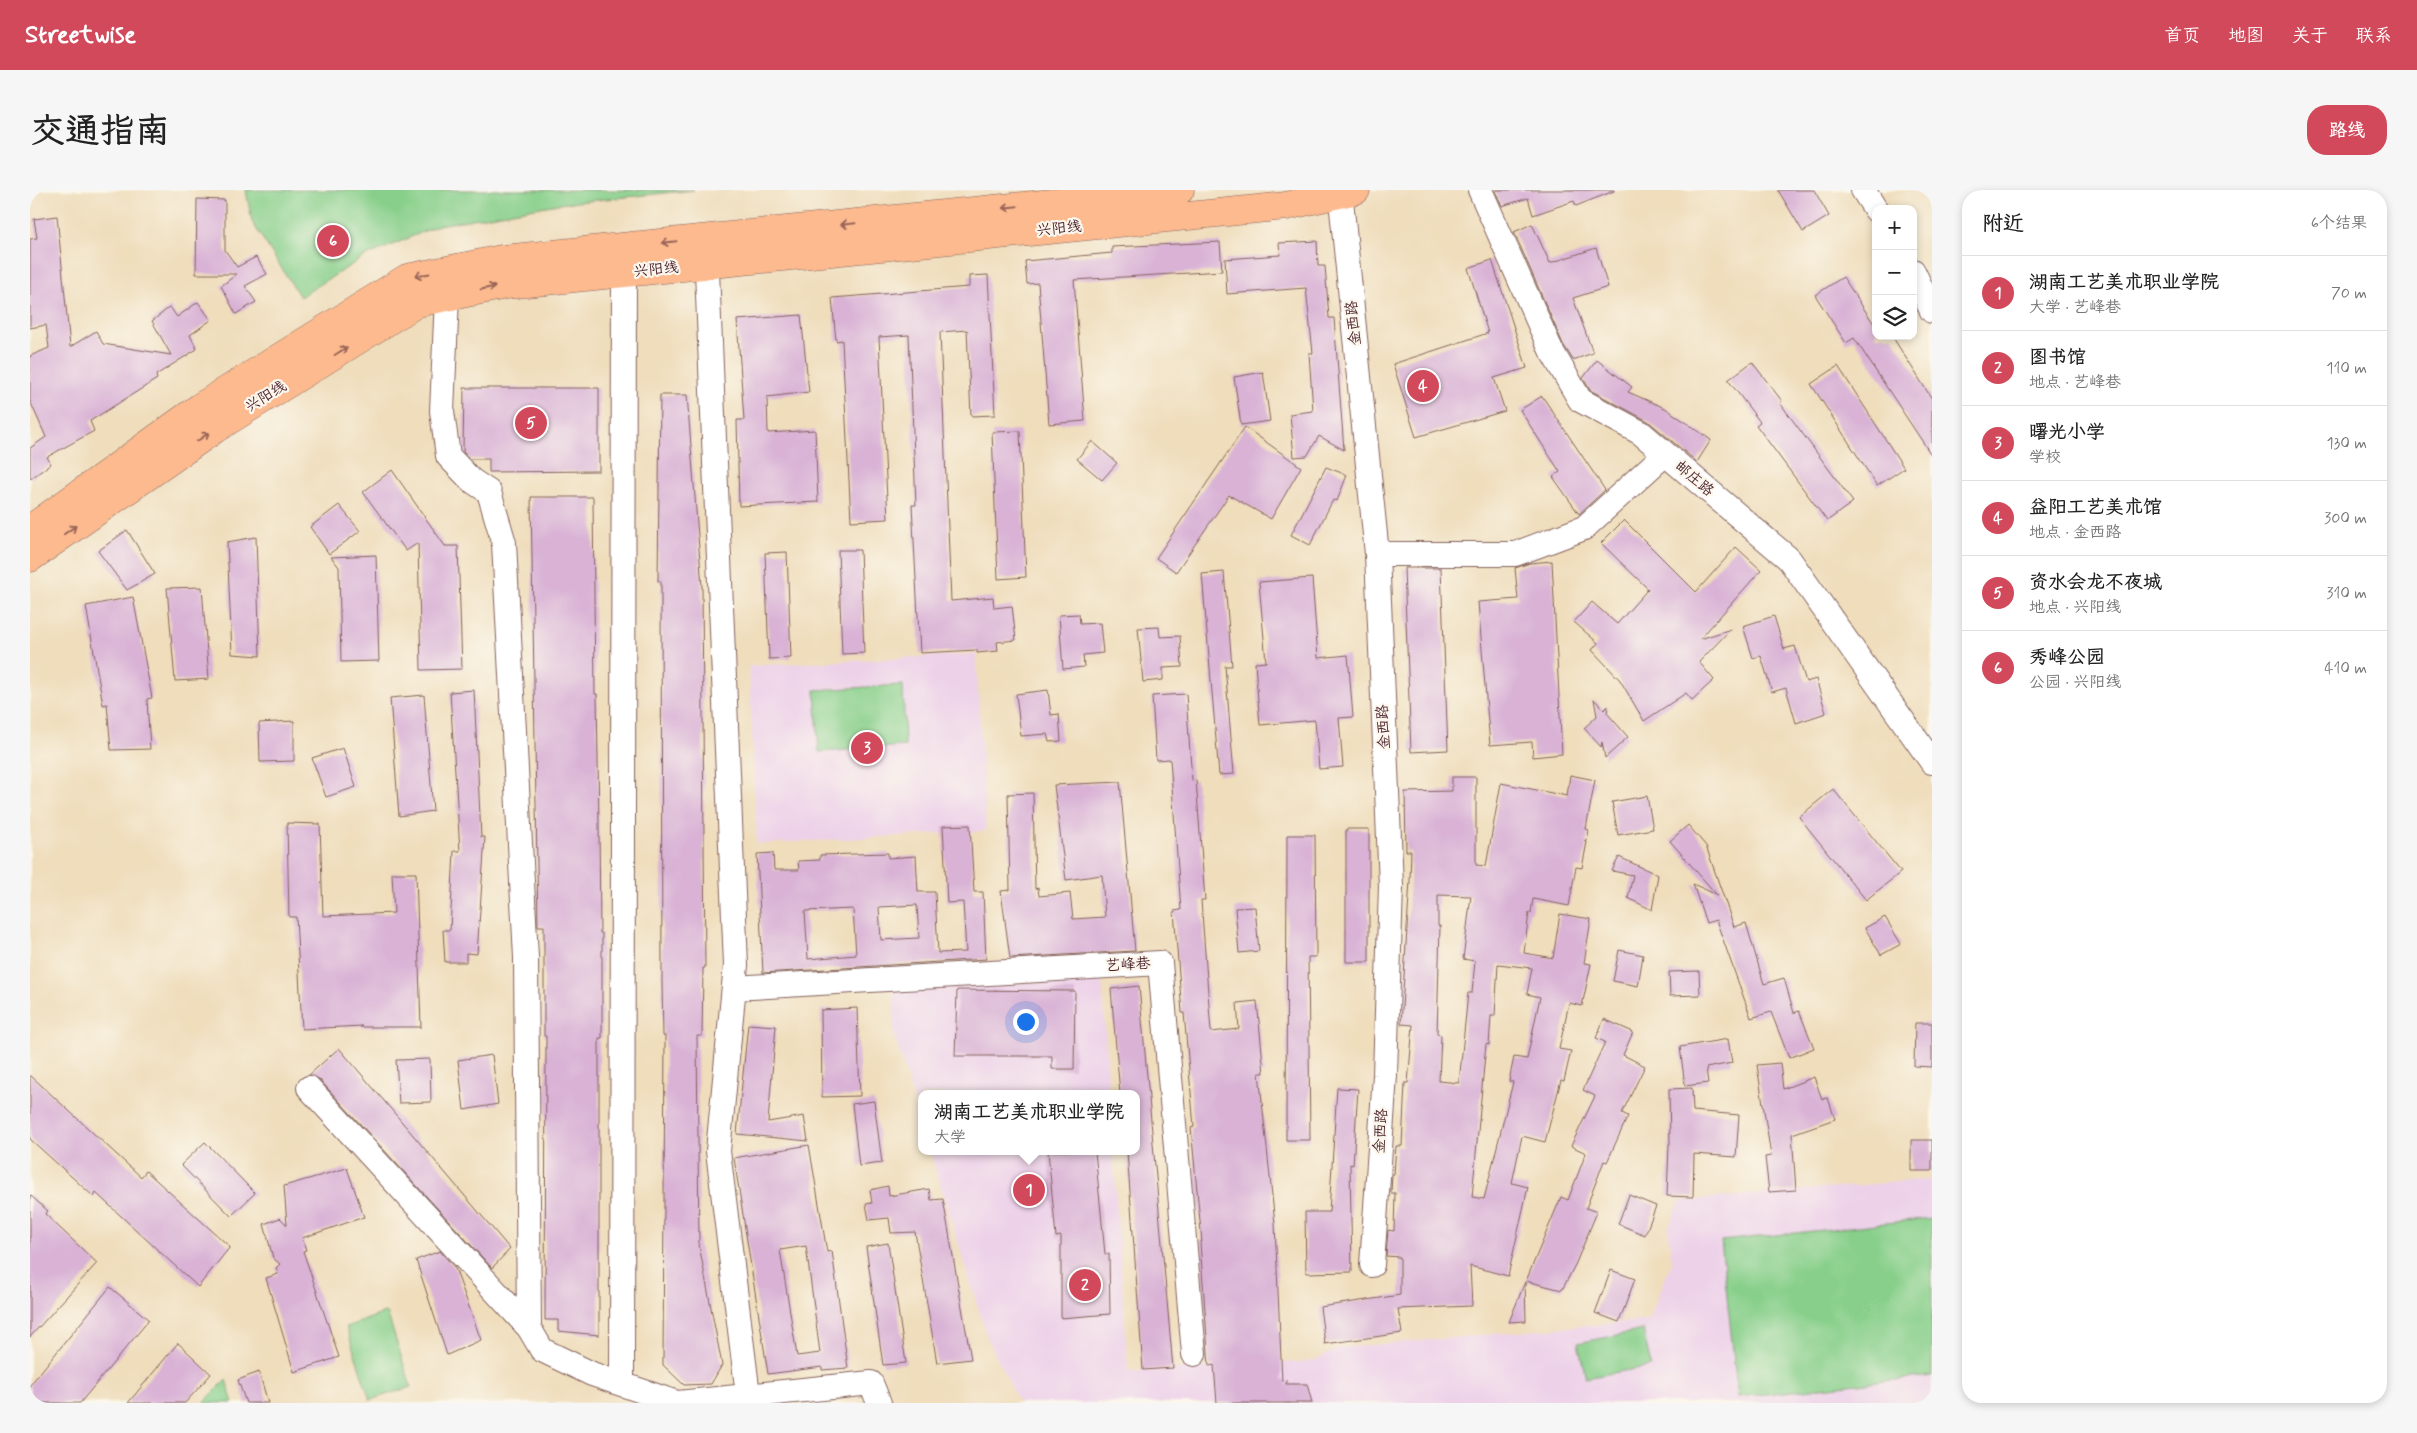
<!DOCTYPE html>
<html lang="zh">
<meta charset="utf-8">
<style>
body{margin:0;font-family:Mynerve,"LXGW WenKai TC",sans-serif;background:#f6f6f6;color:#222}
.controls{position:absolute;right:15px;top:15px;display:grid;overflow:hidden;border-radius:10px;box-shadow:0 2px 8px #0003}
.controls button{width:45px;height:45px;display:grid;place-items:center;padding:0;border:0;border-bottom:1px solid #e0e0e0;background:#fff;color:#222;font:25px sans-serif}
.you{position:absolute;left:995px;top:831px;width:18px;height:18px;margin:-12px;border:4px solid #fff;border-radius:50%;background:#1a73e8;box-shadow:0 0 0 8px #1a73e833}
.badge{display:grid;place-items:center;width:32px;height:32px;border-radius:50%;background:#d1495b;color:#fff;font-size:16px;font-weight:700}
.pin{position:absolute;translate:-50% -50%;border:2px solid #fff;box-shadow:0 1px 5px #0006}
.popup{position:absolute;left:888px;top:900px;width:222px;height:65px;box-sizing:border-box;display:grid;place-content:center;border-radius:10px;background:#fff;filter:drop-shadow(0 1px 4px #0005);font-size:16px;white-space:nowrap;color:#767676}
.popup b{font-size:19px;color:#222}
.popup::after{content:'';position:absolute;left:50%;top:100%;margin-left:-10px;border:10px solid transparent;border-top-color:#fff}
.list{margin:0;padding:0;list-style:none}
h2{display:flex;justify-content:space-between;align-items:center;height:65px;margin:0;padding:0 20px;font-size:21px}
h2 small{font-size:16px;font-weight:400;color:#767676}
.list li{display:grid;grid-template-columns:32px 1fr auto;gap:15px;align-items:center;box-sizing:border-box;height:75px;padding:0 20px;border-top:1px solid #e0e0e0}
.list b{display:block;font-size:19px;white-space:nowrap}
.list p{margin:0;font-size:16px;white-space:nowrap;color:#767676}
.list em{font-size:16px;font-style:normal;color:#767676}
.icon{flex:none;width:28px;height:28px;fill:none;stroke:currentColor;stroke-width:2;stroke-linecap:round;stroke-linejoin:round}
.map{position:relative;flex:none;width:1902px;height:1213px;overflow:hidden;border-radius:20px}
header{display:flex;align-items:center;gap:30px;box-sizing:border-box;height:70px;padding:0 25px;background:#d1495b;color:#fff}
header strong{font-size:24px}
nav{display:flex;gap:28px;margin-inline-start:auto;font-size:18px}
.intro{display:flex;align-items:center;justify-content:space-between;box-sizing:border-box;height:120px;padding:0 30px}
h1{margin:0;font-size:35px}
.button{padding:12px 22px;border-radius:20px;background:#d1495b;color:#fff;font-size:18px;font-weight:700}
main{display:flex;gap:30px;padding:0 30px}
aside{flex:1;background:#fff;border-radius:20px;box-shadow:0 2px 8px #0003}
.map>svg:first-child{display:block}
.built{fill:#edd1e9}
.green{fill:#87cf8a;stroke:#68775a}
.building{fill:#d9b2d6;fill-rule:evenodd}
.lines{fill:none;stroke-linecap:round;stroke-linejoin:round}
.minor-casing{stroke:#84625d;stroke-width:26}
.highway-casing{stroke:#84625d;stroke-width:29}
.minor{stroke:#fff;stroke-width:24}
.highway{stroke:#fcba8e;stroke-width:28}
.oneway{stroke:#9a6558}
.labels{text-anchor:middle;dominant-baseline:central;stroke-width:4.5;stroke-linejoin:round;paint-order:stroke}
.street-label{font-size:15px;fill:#4a1f2b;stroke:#fbf7ec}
</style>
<header>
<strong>Streetwise</strong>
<nav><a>首页</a><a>地图</a><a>关于</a><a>联系</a></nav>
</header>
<div class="intro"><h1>交通指南</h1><a class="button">路线</a></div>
<main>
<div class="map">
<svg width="1902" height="1213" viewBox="0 0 1902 1213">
<rect width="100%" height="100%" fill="#fbf7ec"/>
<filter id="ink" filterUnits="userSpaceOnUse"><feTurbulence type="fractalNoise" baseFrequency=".02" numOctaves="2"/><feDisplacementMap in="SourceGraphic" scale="10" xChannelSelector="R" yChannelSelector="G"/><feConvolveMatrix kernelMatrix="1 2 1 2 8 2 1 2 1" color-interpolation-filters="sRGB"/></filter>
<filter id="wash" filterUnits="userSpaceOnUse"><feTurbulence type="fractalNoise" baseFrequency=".0096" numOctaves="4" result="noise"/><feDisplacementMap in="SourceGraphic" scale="20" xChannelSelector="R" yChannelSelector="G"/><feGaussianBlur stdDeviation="1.12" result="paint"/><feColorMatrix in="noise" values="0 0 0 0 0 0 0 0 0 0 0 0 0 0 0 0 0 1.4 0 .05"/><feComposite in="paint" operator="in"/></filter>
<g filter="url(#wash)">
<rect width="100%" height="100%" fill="#efddbb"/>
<path class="built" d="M 946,464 L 956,641 L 727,654 L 719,476 Z
M 1072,789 L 1079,904 L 892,904 L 891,933 L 864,844 L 864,799 Z
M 900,961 L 1083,961 L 1098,1182 L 1283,1171 L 1310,1158 L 1619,1130 L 1642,1071 L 1638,1039 L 1650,1011 L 1902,989 L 1902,1213 L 989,1213 L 957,1147 Z"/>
<path class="green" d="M 216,0 L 664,0 L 528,14 L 409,35 L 334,67 L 270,107 L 222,32 Z
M 873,495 L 875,556 L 789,562 L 785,500 Z
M 1902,1028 L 1902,1186 L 1708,1207 L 1691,1051 Z
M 357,1122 L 381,1197 L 340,1210 L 316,1137 Z
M 1613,1140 L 1621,1176 L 1556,1188 L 1548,1153 Z
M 196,1190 L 203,1213 L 173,1213 Z"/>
<g id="blocks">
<path class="building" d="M 1465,0 L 1584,0 L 1584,1 L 1546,16 L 1544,11 L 1503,25 L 1498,8 L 1472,16 Z
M 1748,0 L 1784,0 L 1799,26 L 1773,42 Z
M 167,9 L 195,10 L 195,60 L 207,77 L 226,67 L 237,84 L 215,96 L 226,112 L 206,124 L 191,96 L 207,84 L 166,84 Z
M 27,26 L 40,157 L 66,141 L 73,154 L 141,165 L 122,131 L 140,117 L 147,127 L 168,112 L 181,130 L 160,145 L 167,159 L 126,185 L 127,189 L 60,231 L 64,241 L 17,267 L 21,274 L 0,289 L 0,258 L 16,247 L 0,211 L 0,166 L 19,158 L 16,135 L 0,138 L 0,49 L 7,48 L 4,29 Z
M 1502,34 L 1520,73 L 1566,58 L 1578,97 L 1543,108 L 1563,163 L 1543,170 L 1533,154 L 1484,42 Z
M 1287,51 L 1288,76 L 1295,76 L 1299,128 L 1304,128 L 1314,260 L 1289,246 L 1277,266 L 1264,267 L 1260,224 L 1283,221 L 1279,163 L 1283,163 L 1276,98 L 1197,104 L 1195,69 L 1250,65 L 1249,53 Z
M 1190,52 L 1192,81 L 1044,90 L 1055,231 L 1019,234 L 1008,93 L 997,94 L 995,71 L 1082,63 L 1082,57 Z
M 1462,70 L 1497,178 L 1464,188 L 1475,221 L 1386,247 L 1363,174 L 1458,143 L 1438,78 Z
M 958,85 L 965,225 L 941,226 L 937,140 L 910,142 L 921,411 L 963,407 L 964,418 L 982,416 L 986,450 L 967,452 L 968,461 L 947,463 L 947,460 L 890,463 L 882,315 L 886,315 L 879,145 L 849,147 L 858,329 L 821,331 L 812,150 L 806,151 L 802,108 L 939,97 L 939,86 Z
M 1813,87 L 1846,137 L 1846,146 L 1862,146 L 1902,209 L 1902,266 L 1824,148 L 1816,153 L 1785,105 Z
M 771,125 L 779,202 L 737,207 L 738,243 L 785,240 L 788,312 L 709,316 L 707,230 L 714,230 L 707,130 Z
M 1567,170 L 1602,197 L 1598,202 L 1635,218 L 1681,250 L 1667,272 L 1618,231 L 1560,200 L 1553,188 Z
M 1722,172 L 1752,211 L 1750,213 L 1823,312 L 1797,331 L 1726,235 L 1730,232 L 1698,190 Z
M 1808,176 L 1874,278 L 1847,296 L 1781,194 Z
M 1233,182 L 1240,231 L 1211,235 L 1204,187 Z
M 434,198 L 569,198 L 569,281 L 459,282 L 459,269 L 440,269 L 433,262 Z
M 630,205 L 657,205 L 672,397 L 675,778 L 673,778 L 672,846 L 667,846 L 669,1055 L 692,1175 L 681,1194 L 654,1195 L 633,1175 L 635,846 L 633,846 L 632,793 L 631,391 L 628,391 Z
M 1512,206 L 1575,300 L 1549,324 L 1523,287 L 1530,282 L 1490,220 Z
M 1215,237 L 1271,277 L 1241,329 L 1199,305 L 1146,382 L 1126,368 Z
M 990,241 L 996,387 L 968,389 L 962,242 Z
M 1062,251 L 1087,273 L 1072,290 L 1047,269 Z
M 1296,277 L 1317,285 L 1307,311 L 1303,310 L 1280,355 L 1261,345 Z
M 362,280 L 415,356 L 428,356 L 432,479 L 391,480 L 388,353 L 376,361 L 333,302 Z
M 501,307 L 563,307 L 565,504 L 567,504 L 569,636 L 570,743 L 572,743 L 572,848 L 569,848 L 569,1145 L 528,1141 L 528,1130 L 515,1130 L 516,846 L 514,846 L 514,736 L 508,736 Z
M 309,315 L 330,341 L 299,364 L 280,337 Z
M 1594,330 L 1666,402 L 1706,357 L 1731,380 L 1670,449 L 1701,439 L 1669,472 L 1684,490 L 1662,510 L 1656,503 L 1614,531 L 1590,490 L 1562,460 L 1568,453 L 1544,432 L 1562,412 L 1587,434 L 1618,399 L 1571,353 Z
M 97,340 L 125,384 L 97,400 L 68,361 Z
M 226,347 L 230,466 L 202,464 L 197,352 Z
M 808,360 L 830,360 L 834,463 L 812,464 Z
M 757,362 L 761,468 L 739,469 L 735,363 Z
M 346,365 L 349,471 L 311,472 L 309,377 L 301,367 Z
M 1522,371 L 1532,564 L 1503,567 L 1502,552 L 1460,555 L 1448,412 L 1488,409 L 1485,378 L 1500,373 Z
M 1374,378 L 1411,378 L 1418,560 L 1381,562 Z
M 1194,382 L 1202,476 L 1195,476 L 1204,584 L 1189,585 L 1172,384 Z
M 1282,388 L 1288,468 L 1318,465 L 1323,527 L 1309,528 L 1313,577 L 1289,579 L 1285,530 L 1230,535 L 1225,473 L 1236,472 L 1229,392 Z
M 172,397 L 179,489 L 145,491 L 137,398 Z
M 103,407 L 122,508 L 117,509 L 120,559 L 81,560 L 77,514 L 73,515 L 56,416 Z
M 1049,424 L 1050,434 L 1070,433 L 1073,463 L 1053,465 L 1054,477 L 1033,479 L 1029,425 Z
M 1744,426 L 1754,459 L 1765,456 L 1776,492 L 1786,489 L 1796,523 L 1766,533 L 1756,498 L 1742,502 L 1731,466 L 1723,468 L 1713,436 Z
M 1129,437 L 1130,447 L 1150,446 L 1152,477 L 1133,478 L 1133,490 L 1113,492 L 1108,438 Z
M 444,500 L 451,647 L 455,647 L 447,764 L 436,763 L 436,772 L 415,772 L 413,740 L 420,740 L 424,661 L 430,661 L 420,502 Z
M 1018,500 L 1021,525 L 1029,524 L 1031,551 L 1019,552 L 1017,544 L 991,546 L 986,504 Z
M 1156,504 L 1162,591 L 1166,590 L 1175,710 L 1171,710 L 1181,842 L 1209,839 L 1207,813 L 1227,811 L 1234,883 L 1229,883 L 1245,1034 L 1252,1191 L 1256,1190 L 1256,1194 L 1277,1194 L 1282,1213 L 1187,1213 L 1184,1175 L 1179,1176 L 1170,1052 L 1172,1052 L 1161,938 L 1164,937 L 1154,823 L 1152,823 L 1144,721 L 1151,720 L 1140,569 L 1126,570 L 1122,506 Z
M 394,505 L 403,621 L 369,626 L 360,508 Z
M 1564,509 L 1574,520 L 1578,516 L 1577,523 L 1598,547 L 1575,568 L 1572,552 L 1571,557 L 1554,538 L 1567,526 Z
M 264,531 L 264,571 L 230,572 L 229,533 Z
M 313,558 L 326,597 L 296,607 L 282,568 Z
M 1540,585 L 1565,590 L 1556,639 L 1559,640 L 1557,651 L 1554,651 L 1557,652 L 1552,678 L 1546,677 L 1539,716 L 1503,709 L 1501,723 L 1499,722 L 1494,763 L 1523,768 L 1530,724 L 1561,729 L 1554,773 L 1561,774 L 1552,816 L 1539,813 L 1529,859 L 1541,861 L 1534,891 L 1531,890 L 1515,952 L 1492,946 L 1482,993 L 1498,997 L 1478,1086 L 1440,1076 L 1442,1116 L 1368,1119 L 1372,1143 L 1295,1154 L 1290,1117 L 1370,1105 L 1370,1067 L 1356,1066 L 1358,1040 L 1364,1041 L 1365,1003 L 1361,1003 L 1362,984 L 1364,984 L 1366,956 L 1372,956 L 1375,893 L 1378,893 L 1383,835 L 1371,834 L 1380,690 L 1381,661 L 1376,661 L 1375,602 L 1422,601 L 1422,587 L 1446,587 L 1446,675 L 1456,676 L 1471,593 L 1537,606 ZM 1408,705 L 1441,706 L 1433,769 L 1445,771 L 1442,803 L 1438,803 L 1429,893 L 1409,891 L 1411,845 L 1407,844 L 1410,736 L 1408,736 ZM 1468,774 L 1502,778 L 1497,804 L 1510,807 L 1497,869 L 1484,867 L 1479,891 L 1483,892 L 1454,1009 L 1442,1007 L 1456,854 L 1459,855 L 1461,826 L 1465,826 Z
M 1090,592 L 1105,761 L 980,768 L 971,701 L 980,700 L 978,604 L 1003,603 L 1005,699 L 1008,698 L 1009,706 L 1040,703 L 1043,729 L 1075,727 L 1072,685 L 1036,690 L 1024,595 Z
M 1803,599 L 1871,682 L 1836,710 L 1769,627 Z
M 1617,606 L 1623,639 L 1588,645 L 1582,612 Z
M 257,633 L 290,634 L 293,726 L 364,723 L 362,683 L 386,683 L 391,837 L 330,837 L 332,836 L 272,839 L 266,727 L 259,727 Z
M 940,635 L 944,702 L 953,702 L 956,769 L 733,783 L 727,664 L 743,663 L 744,680 L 769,680 L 768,671 L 790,670 L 790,665 L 858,663 L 858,668 L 886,666 L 888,702 L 905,702 L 908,763 L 936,762 L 933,712 L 917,713 L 913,636 ZM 887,715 L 889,748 L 851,750 L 849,717 ZM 823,719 L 826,765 L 778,769 L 775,721 Z
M 1658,635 L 1676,656 L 1704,737 L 1716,733 L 1734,794 L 1754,788 L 1764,823 L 1769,821 L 1784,858 L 1759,868 L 1741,822 L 1721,828 L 1686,730 L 1676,733 L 1663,694 L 1687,705 L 1640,651 Z
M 1316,639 L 1339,639 L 1339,772 L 1316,772 Z
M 1257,645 L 1285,645 L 1286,767 L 1278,767 L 1280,950 L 1256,950 Z
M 1589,667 L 1628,685 L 1622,720 L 1598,708 L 1603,685 L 1582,681 Z
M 1225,717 L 1229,761 L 1209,763 L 1205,718 Z
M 1855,727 L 1871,754 L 1851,765 L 1835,738 Z
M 1589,760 L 1613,765 L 1608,796 L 1583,791 Z
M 1669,781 L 1670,805 L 1640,806 L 1639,782 Z
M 1109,796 L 1143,1178 L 1113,1180 L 1097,961 L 1106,961 L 1106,904 L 1090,904 L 1081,799 Z
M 927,800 L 1045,801 L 1044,879 L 1022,879 L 1022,866 L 925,866 Z
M 827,818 L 830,906 L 792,907 L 791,820 Z
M 1574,829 L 1603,842 L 1593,865 L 1615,876 L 1592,923 L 1598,926 L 1577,972 L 1574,971 L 1556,1018 L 1567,1022 L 1546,1073 L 1532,1100 L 1496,1091 L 1531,1007 L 1538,1010 L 1556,963 L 1541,956 L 1565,906 L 1553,900 L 1575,852 L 1566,848 Z
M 1885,833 L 1902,833 L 1902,877 L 1884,876 Z
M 718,834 L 746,836 L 738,932 L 774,926 L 778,951 L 707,944 Z
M 1698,849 L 1702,873 L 1676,878 L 1678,893 L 1655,896 L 1650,857 Z
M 309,858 L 480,1059 L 462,1078 L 289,889 L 279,885 Z
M 462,865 L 468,914 L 434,920 L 428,870 Z
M 400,869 L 401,912 L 369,913 L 366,870 Z
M 1750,873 L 1753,899 L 1784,887 L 1792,909 L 1798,908 L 1805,929 L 1762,944 L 1766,1000 L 1739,1002 L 1735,967 L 1741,966 L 1727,875 Z
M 0,885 L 111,987 L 116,981 L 200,1057 L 168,1097 L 66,1003 L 64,1007 L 0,949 Z
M 1307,898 L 1328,899 L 1323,975 L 1320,974 L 1322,1082 L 1276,1083 L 1275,1022 L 1299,1022 Z
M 1662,898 L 1663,921 L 1709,925 L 1706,967 L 1664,964 L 1663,1007 L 1637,1006 L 1639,954 L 1640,954 L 1639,899 Z
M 844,911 L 852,973 L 829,976 L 822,914 Z
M 1881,950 L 1902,950 L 1902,981 L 1881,981 Z
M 175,952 L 225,1003 L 201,1026 L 151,975 Z
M 779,955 L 797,1062 L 802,1061 L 818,1178 L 792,1180 L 792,1177 L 738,1184 L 704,968 ZM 776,1056 L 790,1163 L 767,1166 L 750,1060 Z
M 1018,961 L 1065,961 L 1075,1064 L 1079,1064 L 1080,1124 L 1031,1128 L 1031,1046 L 1026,1047 Z
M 317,978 L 334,1027 L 272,1048 L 276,1060 L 273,1061 L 309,1167 L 264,1182 L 236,1088 L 248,1084 L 246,1078 L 250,1074 L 243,1068 L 234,1034 L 250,1028 L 257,1035 L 254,996 Z
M 858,996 L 859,1006 L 899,999 L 901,1010 L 913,1009 L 941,1169 L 907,1173 L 885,1042 L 861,1043 L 859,1028 L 839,1030 L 836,1014 L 842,1013 L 840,1000 Z
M 0,1005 L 18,1021 L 15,1024 L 67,1073 L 0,1147 Z
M 1599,1005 L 1626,1016 L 1615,1045 L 1588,1034 Z
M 858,1053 L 876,1173 L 853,1175 L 836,1057 Z
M 410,1061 L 425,1078 L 451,1150 L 417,1165 L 386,1070 Z
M 1581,1080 L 1605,1089 L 1589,1132 L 1565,1123 Z
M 1495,1092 L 1496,1131 L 1479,1132 Z
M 80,1097 L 119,1130 L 50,1213 L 0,1213 L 0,1195 Z
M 148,1153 L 181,1184 L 155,1213 L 98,1213 Z
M 229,1182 L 238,1213 L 216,1213 L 208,1190 Z"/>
</g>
</g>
<g filter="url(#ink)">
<use href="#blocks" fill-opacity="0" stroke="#84625d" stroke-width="1"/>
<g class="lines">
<defs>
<path id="minor" d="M 1310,0 L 1347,364 L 1361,696 L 1355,885 L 1342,1075
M 1450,0 L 1521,160 L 1550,210 L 1611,243 L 1759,369 L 1902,572
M 1833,0 L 1846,20
M 676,57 L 706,775 L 688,961 L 718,1205
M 1883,81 L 1902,121
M 417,107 L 412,221 L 418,266 L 441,290 L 459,302 L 474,353 L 496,767 L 499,1138 L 512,1160 L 562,1184 L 647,1213
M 1347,364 L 1485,364 L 1554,338 L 1635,264
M 704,798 L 1130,773 L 1164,1164
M 279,898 L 499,1138
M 592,1193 L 594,65
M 648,1213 L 841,1193 L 849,1213"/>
<path id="highway" d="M 0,339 L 170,217 L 377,88 L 472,69 L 1150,0
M 0,368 L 185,239 L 387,113 L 476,95 L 1256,16 L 1326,0"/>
</defs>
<use href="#minor" class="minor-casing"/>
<use href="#highway" class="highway-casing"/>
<use href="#minor" class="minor"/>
<use href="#highway" class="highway"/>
</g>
<defs><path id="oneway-shaft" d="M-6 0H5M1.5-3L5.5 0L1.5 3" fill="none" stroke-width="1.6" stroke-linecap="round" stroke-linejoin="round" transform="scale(1.25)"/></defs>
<g class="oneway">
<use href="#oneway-shaft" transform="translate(980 17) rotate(174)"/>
<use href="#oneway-shaft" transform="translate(818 34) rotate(174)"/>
<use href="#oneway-shaft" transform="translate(639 52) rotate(174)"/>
<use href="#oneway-shaft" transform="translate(392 85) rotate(169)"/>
<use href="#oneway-shaft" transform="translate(458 98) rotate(-12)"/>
<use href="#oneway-shaft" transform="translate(311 161) rotate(-32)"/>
<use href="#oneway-shaft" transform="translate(173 247) rotate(-35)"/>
<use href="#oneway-shaft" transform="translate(40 340) rotate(-35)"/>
</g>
</g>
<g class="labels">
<g class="street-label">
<text transform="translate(1029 39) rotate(-6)">兴阳线</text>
<text transform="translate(626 80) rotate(-6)">兴阳线</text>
<text transform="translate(1324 133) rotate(-96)">金西路</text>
<text transform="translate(236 207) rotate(-32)">兴阳线</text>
<text transform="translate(1664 289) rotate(40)">邮庄路</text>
<text transform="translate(1354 537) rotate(-93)">金西路</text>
<text transform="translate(1098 775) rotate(-3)">艺峰巷</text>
<text transform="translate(1351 941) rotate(-86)">金西路</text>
</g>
</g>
</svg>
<div class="controls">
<button>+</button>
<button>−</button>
<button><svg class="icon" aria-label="layers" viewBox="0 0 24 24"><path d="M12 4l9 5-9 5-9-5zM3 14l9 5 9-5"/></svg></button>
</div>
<div class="you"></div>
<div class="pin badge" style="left:999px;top:1000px">1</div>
<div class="popup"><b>湖南工艺美术职业学院</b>大学</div>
<div class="pin badge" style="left:1055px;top:1095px">2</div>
<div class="pin badge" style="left:837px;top:558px">3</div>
<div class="pin badge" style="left:1393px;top:196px">4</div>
<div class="pin badge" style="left:501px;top:233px">5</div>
<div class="pin badge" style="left:303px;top:51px">6</div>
</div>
<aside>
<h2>附近<small>6个结果</small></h2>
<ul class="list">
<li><span class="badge">1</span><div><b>湖南工艺美术职业学院</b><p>大学 · 艺峰巷</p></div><em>70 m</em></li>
<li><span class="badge">2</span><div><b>图书馆</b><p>地点 · 艺峰巷</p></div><em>110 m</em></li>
<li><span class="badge">3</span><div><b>曙光小学</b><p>学校</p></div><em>130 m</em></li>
<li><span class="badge">4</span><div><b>益阳工艺美术馆</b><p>地点 · 金西路</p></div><em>300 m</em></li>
<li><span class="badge">5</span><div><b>资水会龙不夜城</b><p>地点 · 兴阳线</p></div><em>310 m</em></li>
<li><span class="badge">6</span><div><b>秀峰公园</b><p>公园 · 兴阳线</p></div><em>410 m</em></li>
</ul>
</aside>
</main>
